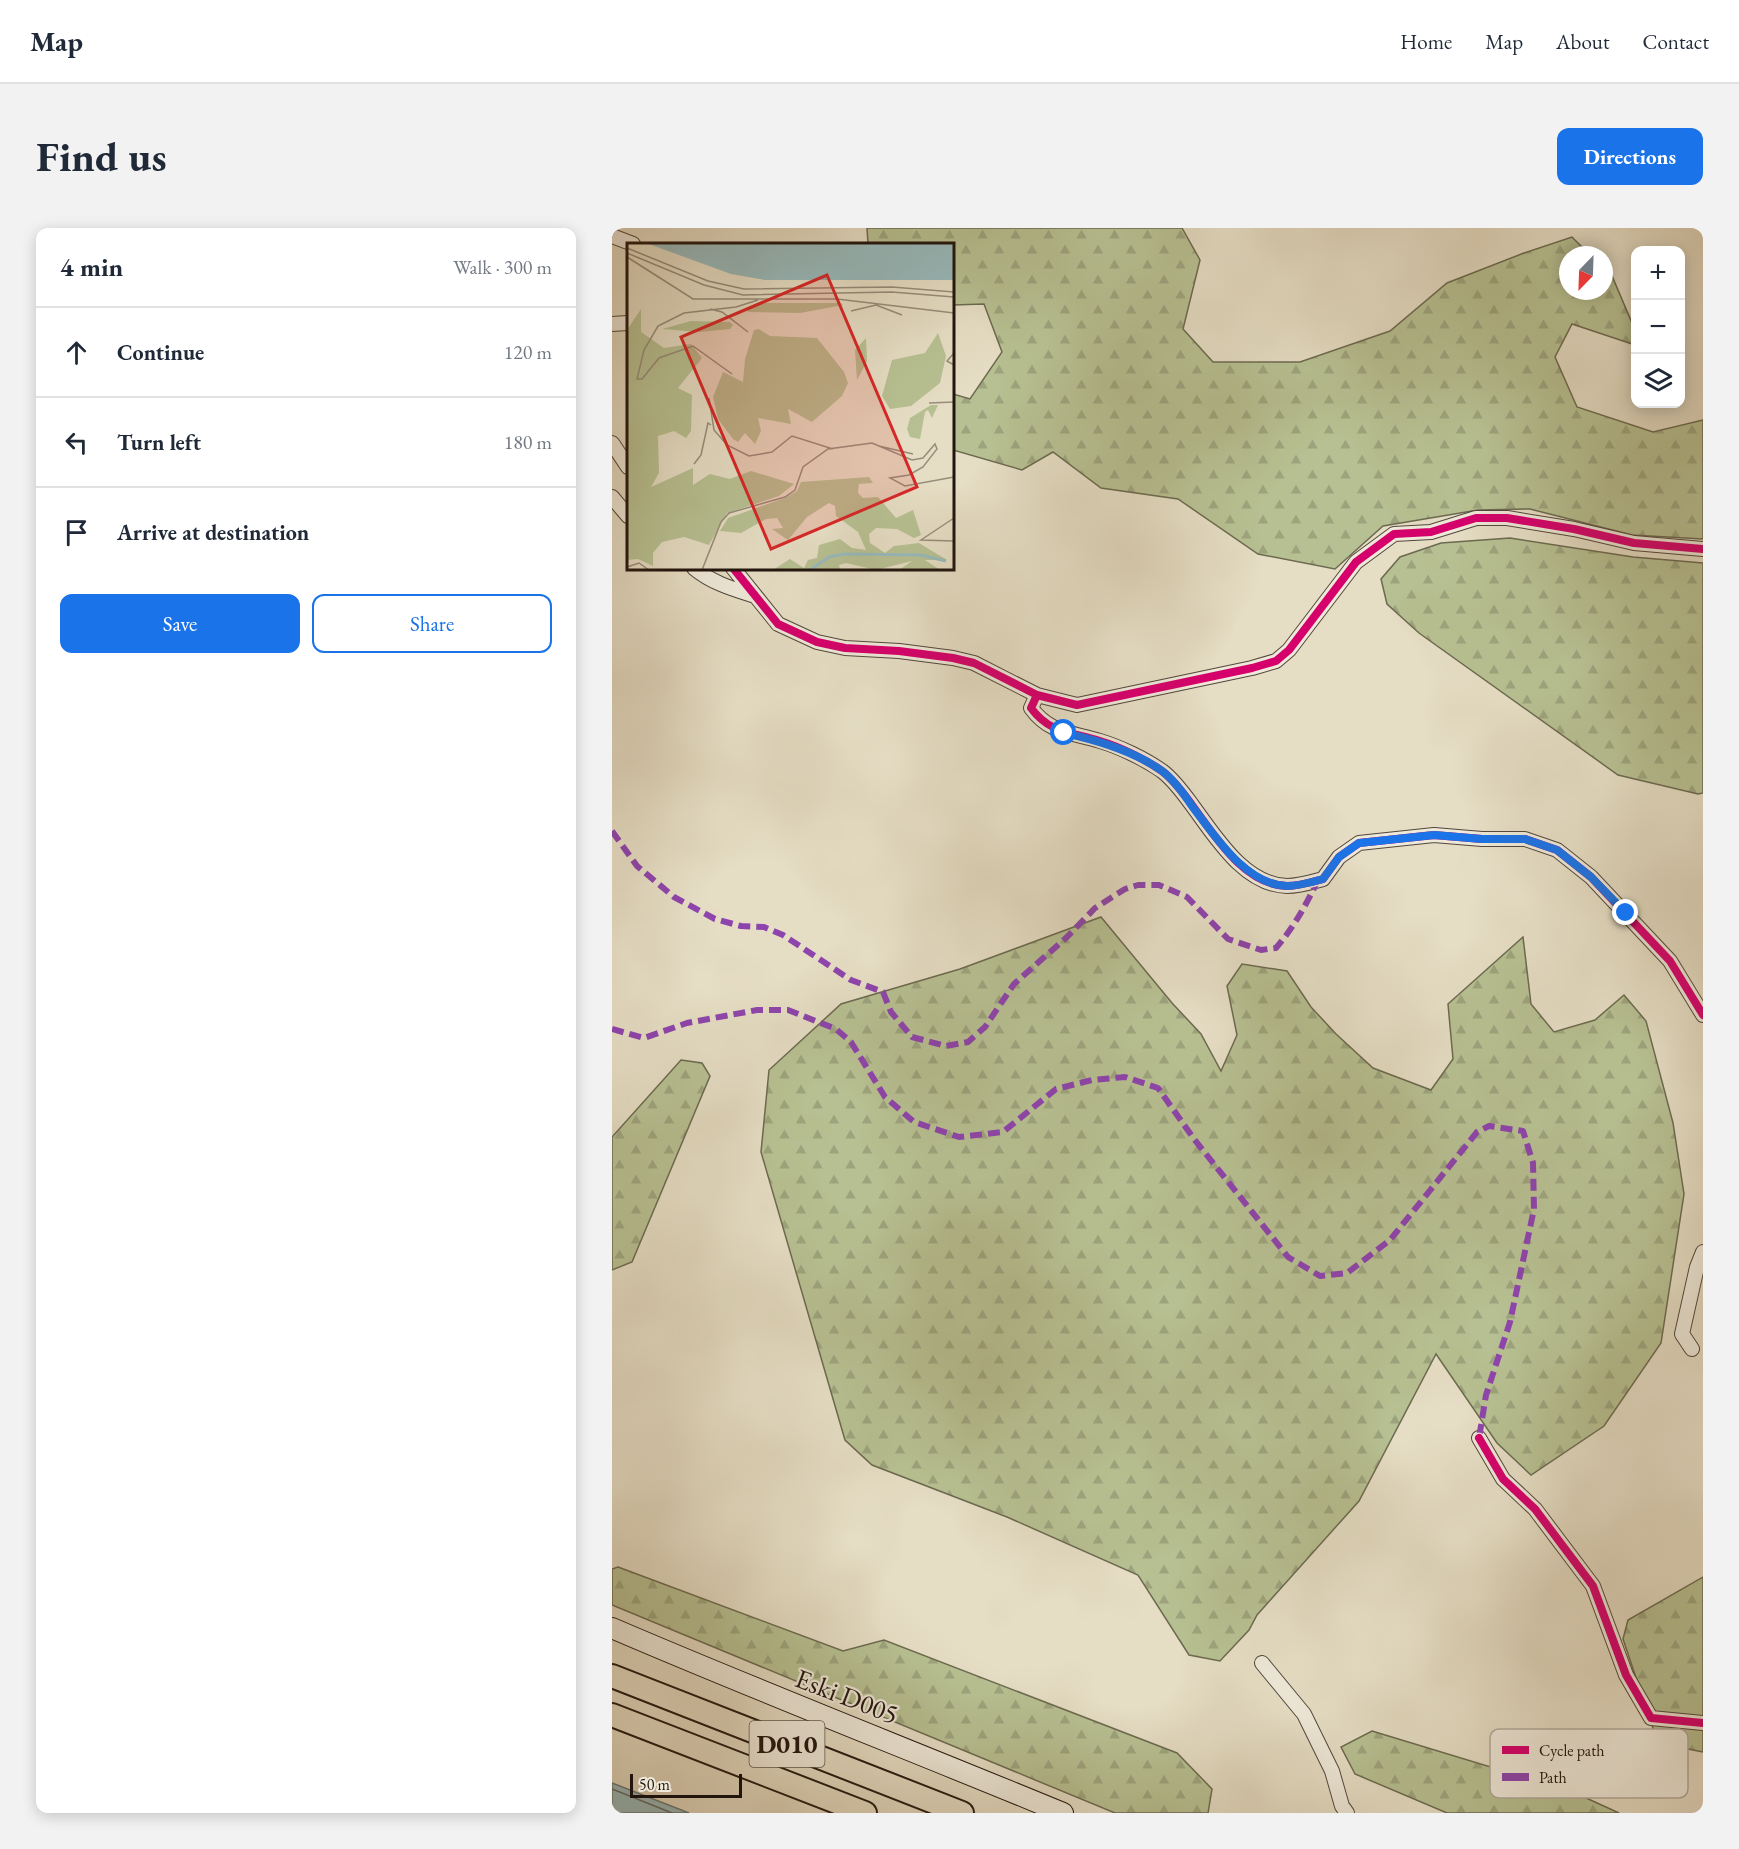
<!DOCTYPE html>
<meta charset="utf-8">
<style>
body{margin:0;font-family:"EB Garamond",serif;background:#f2f2f3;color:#1f2937}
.controls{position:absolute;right:18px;top:18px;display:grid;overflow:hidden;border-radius:12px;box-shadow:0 3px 15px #0003}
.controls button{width:54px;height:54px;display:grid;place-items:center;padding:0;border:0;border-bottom:2px solid #e0e1e3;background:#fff;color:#1f2937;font:30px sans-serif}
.compass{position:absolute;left:947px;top:18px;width:54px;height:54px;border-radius:50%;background:#fff;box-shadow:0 3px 15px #0003;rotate:203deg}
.scale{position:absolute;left:18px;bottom:15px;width:112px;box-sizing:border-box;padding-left:6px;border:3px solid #22150e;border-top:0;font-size:16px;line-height:21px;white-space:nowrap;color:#22150e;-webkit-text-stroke:4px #eee9d9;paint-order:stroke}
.stop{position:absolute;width:18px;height:18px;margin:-14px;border:4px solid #1a73e8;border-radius:50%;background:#fff}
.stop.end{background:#1a73e8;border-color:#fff;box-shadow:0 2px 6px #0008}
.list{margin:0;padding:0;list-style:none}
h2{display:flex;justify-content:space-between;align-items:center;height:78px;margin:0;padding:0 24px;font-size:26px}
h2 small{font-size:20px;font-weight:400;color:#747a83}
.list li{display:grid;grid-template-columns:39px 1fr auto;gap:18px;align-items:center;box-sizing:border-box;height:90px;padding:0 24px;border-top:2px solid #e0e1e3}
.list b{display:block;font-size:22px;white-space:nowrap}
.list em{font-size:20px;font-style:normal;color:#747a83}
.actions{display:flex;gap:12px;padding:18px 24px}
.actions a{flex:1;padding:14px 0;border:2px solid #1a73e8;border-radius:12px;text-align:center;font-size:21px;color:#1a73e8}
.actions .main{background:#1a73e8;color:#fff}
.icon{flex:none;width:33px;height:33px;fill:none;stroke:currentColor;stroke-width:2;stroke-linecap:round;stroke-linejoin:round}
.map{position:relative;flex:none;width:1091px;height:1585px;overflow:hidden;border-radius:12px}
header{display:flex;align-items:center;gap:36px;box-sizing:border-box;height:84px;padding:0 30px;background:#fff;border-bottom:2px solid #e0e1e3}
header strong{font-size:28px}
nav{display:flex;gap:33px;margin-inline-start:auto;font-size:21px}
.intro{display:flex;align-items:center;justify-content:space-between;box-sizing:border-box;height:144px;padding:0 36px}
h1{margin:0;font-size:42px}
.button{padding:15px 27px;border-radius:12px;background:#1a73e8;color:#fff;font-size:21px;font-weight:700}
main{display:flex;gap:36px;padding:0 36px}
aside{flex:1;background:#fff;border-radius:12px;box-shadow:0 3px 15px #0003}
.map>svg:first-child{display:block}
.forest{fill:url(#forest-firs);stroke:#6c6a50;stroke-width:1.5}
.water{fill:#98babc;stroke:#697876;stroke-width:1.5}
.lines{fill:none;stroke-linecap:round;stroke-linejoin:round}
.shore{stroke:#5d6865;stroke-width:1.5}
.minor-casing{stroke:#53473c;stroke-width:16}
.secondary-casing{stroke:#22150e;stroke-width:22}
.trunk-casing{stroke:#22150e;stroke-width:26}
.minor{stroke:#eee9d9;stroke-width:14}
.secondary{stroke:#eee9d9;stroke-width:20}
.trunk{stroke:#e5ddc4;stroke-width:22}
.quiet{stroke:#8e44ad;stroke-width:6;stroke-dasharray:12 6;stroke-linecap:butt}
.cycleway-casing{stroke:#eee9d9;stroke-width:11}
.cycleway{stroke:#d6006c;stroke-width:8}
.route{stroke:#1a73e8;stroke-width:8}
.labels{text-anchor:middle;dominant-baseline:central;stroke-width:4.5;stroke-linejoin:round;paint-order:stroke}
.shield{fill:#eee9d9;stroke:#5f554b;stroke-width:1.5}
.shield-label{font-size:26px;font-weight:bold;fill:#22150e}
.street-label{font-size:27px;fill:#22150e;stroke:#eee9d9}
.inset-river{fill:none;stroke:#98babc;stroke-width:3}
.inset-road{fill:none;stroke:#978d7b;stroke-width:1.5}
.view{fill:#d62828;fill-opacity:0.15;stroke:#d62828;stroke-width:3}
.inset-edge{fill:none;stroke:#22150e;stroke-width:3}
.key{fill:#eee9d9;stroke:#b1a99c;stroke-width:1.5}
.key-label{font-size:16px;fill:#22150e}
</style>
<header>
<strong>Map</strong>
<nav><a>Home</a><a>Map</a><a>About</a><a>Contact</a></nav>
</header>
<div class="intro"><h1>Find us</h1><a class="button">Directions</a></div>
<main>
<aside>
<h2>4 min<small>Walk · 300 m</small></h2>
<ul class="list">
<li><svg class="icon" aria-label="ahead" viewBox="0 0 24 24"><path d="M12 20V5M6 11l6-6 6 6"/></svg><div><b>Continue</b></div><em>120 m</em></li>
<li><svg class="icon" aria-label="left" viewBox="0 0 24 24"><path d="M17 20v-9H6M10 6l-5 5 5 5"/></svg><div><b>Turn left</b></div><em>180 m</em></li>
<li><svg class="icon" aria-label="arrive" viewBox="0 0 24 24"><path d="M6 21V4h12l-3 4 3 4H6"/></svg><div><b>Arrive at destination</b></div></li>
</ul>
<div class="actions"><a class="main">Save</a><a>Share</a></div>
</aside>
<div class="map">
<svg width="1091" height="1585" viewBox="0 0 1091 1585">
<defs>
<pattern id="forest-firs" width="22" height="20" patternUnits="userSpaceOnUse" patternTransform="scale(1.5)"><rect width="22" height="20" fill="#b7c092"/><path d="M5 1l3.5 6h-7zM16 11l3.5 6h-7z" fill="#9da47d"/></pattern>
</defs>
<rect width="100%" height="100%" fill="#e5ddc4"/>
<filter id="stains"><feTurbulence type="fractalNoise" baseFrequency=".00333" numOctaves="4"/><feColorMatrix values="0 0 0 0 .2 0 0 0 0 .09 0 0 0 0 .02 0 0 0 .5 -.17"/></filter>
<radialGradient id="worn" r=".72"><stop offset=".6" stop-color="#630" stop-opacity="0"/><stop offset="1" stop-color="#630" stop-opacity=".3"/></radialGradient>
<path class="forest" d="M 255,0 L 570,0 L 588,32 L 571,101 L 601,134 L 688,134 L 778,103 L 835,55 L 912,25 L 960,9 L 978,27 L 956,27 L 956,63 L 992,63 L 992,40 L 1000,48 L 1023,102 L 1023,117 L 960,96 L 943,129 L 965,179 L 1041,204 L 1091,192 L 1091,311 L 1020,307 L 918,281 L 866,282 L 771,298 L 723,341 L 646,326 L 566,271 L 489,260 L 441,224 L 410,242 L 341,222 L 341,166 L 358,171 L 390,124 L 372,76 L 341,77 L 340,16 L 256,16 Z
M 898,310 L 1021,329 L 1091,335 L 1091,565 L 1086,566 L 1006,547 L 807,405 L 775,376 L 769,351 L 788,329 L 829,315 Z
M 489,689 L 560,775 L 589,806 L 609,843 L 625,807 L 615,758 L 630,736 L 675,743 L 699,779 L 724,806 L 761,840 L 819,862 L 841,831 L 836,776 L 911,709 L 919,776 L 942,804 L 983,792 L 1012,767 L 1034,793 L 1061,895 L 1072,966 L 1049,1115 L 992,1198 L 919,1247 L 885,1215 L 824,1126 L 747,1273 L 645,1387 L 637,1402 L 608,1433 L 577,1427 L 526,1347 L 395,1289 L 260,1237 L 233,1212 L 149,924 L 157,842 L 229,776 L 348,741 Z
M 69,832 L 90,835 L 98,848 L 20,1034 L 0,1042 L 0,909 Z
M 6,1339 L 231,1423 L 272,1412 L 565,1525 L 600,1561 L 596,1585 L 503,1585 L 0,1377 L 0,1341 Z
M 1091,1349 L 1091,1524 L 1046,1515 L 1011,1411 L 1016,1392 Z
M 760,1503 L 961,1564 L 1007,1585 L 835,1585 L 743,1546 L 729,1519 Z"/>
<path class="water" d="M 0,1555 L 77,1585 L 0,1585 Z"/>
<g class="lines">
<path class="shore" d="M 0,1561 L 60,1585"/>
<defs>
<path id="minor" d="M 0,8 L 21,16
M 0,96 L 16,95
M 0,215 L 16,239
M 0,269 L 16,288
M 82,340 C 100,355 121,361 143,368
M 121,340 L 166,396 L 205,414 L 233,420 L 287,423 L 341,430 L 362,435 L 425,467 L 465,477 L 640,440 L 664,433 L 677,422 L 744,334 L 782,306 L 819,304 L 864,290 L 895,290 L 962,301 L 1022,315 L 1091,321
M 425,467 L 419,480 C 438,506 460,504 488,513 C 508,519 533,531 550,543 C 562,552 572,566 580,577 C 603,608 632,657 675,658 C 687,658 700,654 711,651 L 727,629 L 747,615 L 822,607 L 870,611 L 913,611 L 945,622 L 979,649 L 1058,733 L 1091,787
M 1080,1121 L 1070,1106 L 1085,1039 L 1091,1024
M 867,1210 L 891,1251 L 923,1281 L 981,1358 L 1014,1447 L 1039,1490 L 1091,1495
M 650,1435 L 692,1486 L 720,1543 L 730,1578 L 735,1585"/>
<path id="secondary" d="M 0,1400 C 149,1464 301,1523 451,1585"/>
<path id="trunk" d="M 0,1448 L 350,1585
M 0,1487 L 253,1585"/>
</defs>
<use href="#minor" class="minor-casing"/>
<use href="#secondary" class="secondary-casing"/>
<use href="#trunk" class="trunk-casing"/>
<use href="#minor" class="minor"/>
<use href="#secondary" class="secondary"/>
<use href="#trunk" class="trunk"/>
<path class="quiet" d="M 0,603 L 25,638 L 62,669 L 103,691 L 129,698 L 152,699 L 171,707 L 239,752 L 271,764 L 279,784 L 300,809 L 334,818 L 356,814 L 373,799 L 402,756 L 455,709 L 483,680 L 513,661 L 526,657 L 547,657 L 575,669 L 616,711 L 649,722 L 664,720 C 682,699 694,677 706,652
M 0,801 L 32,810 L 75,795 L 145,782 L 176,782 L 224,801 L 239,814 L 273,869 L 302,894 L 347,909 L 391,904 L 444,861 L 480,852 L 513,849 L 546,860 L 582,911 L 676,1029 L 708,1048 L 735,1045 L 778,1012 L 865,904 L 877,898 L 911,903 L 921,935 L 922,981 L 898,1094 L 874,1167 L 867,1210"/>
<defs>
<path id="cycleway" d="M 121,340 L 166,396 L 205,414 L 233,420 L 287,423 L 341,430 L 362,435 L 425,467 L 465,477 L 640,440 L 664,433 L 677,422 L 744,334 L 782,306 L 819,304 L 864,290 L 895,290 L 962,301 L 1022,315 L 1091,321
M 425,467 L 419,480 C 438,506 460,504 488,513 C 508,519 533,531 550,543 C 562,552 572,566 580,577 C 603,608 632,657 675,658 C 687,658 700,654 711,651 L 727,629 L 747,615 L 822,607 L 870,611 L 913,611 L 945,622 L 979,649 L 1058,733 L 1091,787
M 867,1210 L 891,1251 L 923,1281 L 981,1358 L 1014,1447 L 1039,1490 L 1091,1495"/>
</defs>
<use href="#cycleway" class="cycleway-casing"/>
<use href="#cycleway" class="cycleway"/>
</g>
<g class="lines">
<path class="route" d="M 452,505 C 485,512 522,523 550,543 C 562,552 572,566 580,578 C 603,608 634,657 675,658 C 687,658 700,654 711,651 L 727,629 L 747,615 L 822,607 L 870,611 L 913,611 L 945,622 L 979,649 L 1014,685"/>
</g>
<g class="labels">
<rect class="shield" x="137.5" y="1493" width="75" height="46" rx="4.5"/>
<g class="shield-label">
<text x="175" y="1516">D010</text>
</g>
<g class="street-label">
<text transform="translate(235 1468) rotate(21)">Eski D005</text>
</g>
</g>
<g transform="translate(15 15)">
<rect width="327" height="327" fill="#e5ddc4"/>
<path d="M 130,60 L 214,60 L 216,62 L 173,70 L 121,69 L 120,65 ZM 14,66 L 14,89 L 37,105 L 64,101 L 75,115 L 51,145 L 65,152 L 64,188 L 59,195 L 47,188 L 31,193 L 32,230 L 24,244 L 66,225 L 66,242 L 83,231 L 103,236 L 124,228 L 167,241 L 152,253 L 100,270 L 82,302 L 57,294 L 35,299 L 26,310 L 26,323 L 11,316 L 0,317 L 0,87 ZM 64,78 L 103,79 L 106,82 L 103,86 L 72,89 L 35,86 ZM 132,86 L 143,93 L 190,95 L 217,129 L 221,140 L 215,153 L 185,179 L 161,166 L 164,181 L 131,175 L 134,188 L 128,201 L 118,190 L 111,199 L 106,196 L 91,176 L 86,154 L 96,129 L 116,139 L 118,116 L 127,87 ZM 311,90 L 319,113 L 313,140 L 284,163 L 263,166 L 255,153 L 265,117 L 298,110 ZM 239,95 L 240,118 L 230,137 L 228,107 ZM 304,162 L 311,162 L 305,175 L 301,167 L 298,169 L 293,196 L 283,194 L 280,186 L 283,175 ZM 242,234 L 246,240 L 232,241 L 231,250 L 236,255 L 251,254 L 269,275 L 286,267 L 294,292 L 287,295 L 270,286 L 249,285 L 242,291 L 243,300 L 258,310 L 267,303 L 292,300 L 320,317 L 298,317 L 313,327 L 272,327 L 285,318 L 249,327 L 219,320 L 212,322 L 213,327 L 146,327 L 163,316 L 177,325 L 181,317 L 190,315 L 192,302 L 213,296 L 225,305 L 239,307 L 231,289 L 209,273 L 208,263 L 202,260 L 180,274 L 161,297 L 145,286 L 156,285 L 150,275 L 139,276 L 114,290 L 93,288 L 101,275 L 158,255 L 170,248 L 174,239 Z" fill="#b7c092"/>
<path d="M 19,0 L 327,0 L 327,37 L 138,37 L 104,31 Z" fill="#98babc"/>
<path class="inset-river" d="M 183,327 L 202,314 L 217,311 L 294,312 L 319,318"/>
<path class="inset-road" d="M 0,5 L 81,38 L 117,46 L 265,44 L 327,49M 0,10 L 77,42 L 116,52 L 265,49 L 327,54M 0,14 L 66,56 L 210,56 L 327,70M 249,62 L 275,72M 83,66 L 95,69 L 121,89M 224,68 L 249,62M 327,110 L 320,118 L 327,122M 105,131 L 66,103 L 32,115 L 15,136 L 10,136 L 17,107 L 31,83 L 57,70 L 109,64 L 131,57M 82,155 L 87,187 L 100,202 L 122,213 L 145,209 L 165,193 L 206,206M 302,160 L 327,159M 252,203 L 286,211M 67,221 L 74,212 L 81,180 L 84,182M 327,275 L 294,297 L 327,298M 0,324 L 12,320 L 22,327M 75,327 L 94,279 L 102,270 L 158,254 L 168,247 L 176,224 L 201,206 L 245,200 L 285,217 L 296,215 L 308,201 L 310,206 L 296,224 L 282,232 L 263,235 L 278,243 L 327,234"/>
<path class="view" d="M 200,32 L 290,244 L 144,306 L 54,94 Z"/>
<rect width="327" height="327" class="inset-edge"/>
</g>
<rect x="878" y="1501" width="198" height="69" rx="9" class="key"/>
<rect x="890" y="1518" width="27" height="8" fill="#d6006c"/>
<rect x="890" y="1545" width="27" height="8" fill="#8e44ad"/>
<g class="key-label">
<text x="927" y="1528">Cycle path</text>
<text x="927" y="1555">Path</text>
</g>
<rect width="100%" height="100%" filter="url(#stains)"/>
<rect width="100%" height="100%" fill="url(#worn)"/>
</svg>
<div class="controls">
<button>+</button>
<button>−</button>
<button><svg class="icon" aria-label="layers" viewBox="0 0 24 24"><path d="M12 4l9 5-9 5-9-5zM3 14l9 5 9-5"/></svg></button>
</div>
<svg class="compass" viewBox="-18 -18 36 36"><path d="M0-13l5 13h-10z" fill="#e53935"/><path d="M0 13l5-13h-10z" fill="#747a83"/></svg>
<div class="scale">50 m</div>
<div class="stop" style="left:452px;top:505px"></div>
<div class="stop end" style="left:1014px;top:685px"></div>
</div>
</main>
